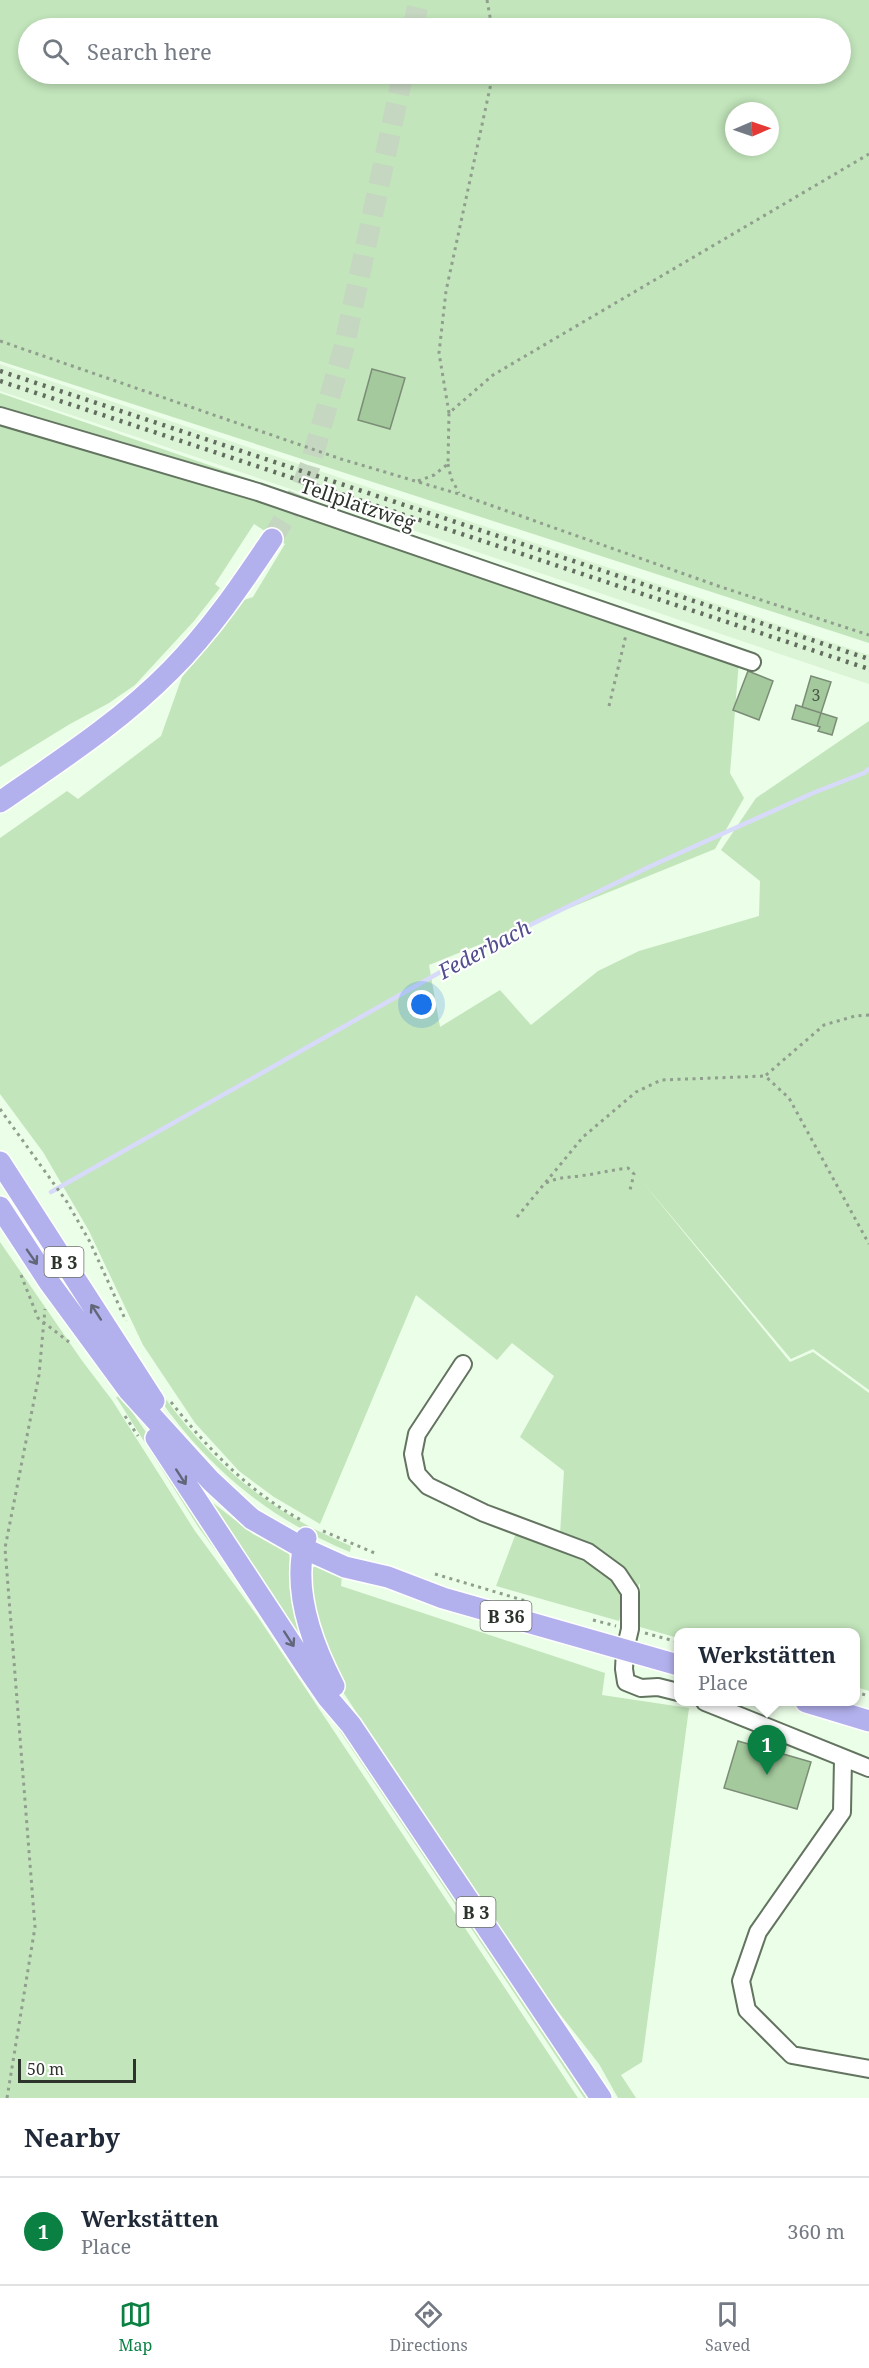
<!DOCTYPE html>
<meta charset="utf-8">
<style>
body{margin:0;font-family:"Noto Serif",serif;background:#f2f2f3;color:#1f2937}
.compass{position:absolute;left:725px;top:102px;width:54px;height:54px;border-radius:50%;background:#fff;box-shadow:0 3px 9px #0003;rotate:88deg}
.scale{position:absolute;left:18px;bottom:15px;width:118px;box-sizing:border-box;padding-left:6px;border:3px solid #2c342b;border-top:0;font-size:16px;line-height:21px;white-space:nowrap;color:#2c342b;-webkit-text-stroke:4px #fff;paint-order:stroke}
.you{position:absolute;left:422px;top:1005px;width:21px;height:21px;margin:-15px;border:4px solid #fff;border-radius:50%;background:#1a73e8;box-shadow:0 0 0 9px #1a73e833}
.badge{display:grid;place-items:center;width:39px;height:39px;border-radius:50%;background:#0b8043;color:#fff;font-size:20px;font-weight:700}
.pin{position:absolute;translate:-50% -50px;filter:drop-shadow(0 2px 3px #0008)}
.pin::after{content:'';position:absolute;top:32px;width:21px;height:18px;background:inherit;clip-path:polygon(0 0,100% 0,50% 100%)}
.popup{position:absolute;left:674px;top:1628px;width:186px;height:78px;box-sizing:border-box;display:grid;place-content:center;border-radius:12px;background:#fff;filter:drop-shadow(0 2px 4px #0005);font-size:20px;white-space:nowrap;color:#747a83}
.popup b{font-size:22px;color:#1f2937}
.popup::after{content:'';position:absolute;left:50%;top:100%;margin-left:-12px;border:12px solid transparent;border-top-color:#fff}
.list{margin:0;padding:0;list-style:none}
h2{display:flex;justify-content:space-between;align-items:center;height:78px;margin:0;padding:0 24px;font-size:26px}
h2 small{font-size:20px;font-weight:400;color:#747a83}
.list li{display:grid;grid-template-columns:39px 1fr auto;gap:18px;align-items:center;box-sizing:border-box;height:108px;padding:0 24px;border-top:2px solid #e0e1e3}
.list b{display:block;font-size:22px;white-space:nowrap}
.list p{margin:0;font-size:20px;white-space:nowrap;color:#747a83}
.list em{font-size:20px;font-style:normal;color:#747a83}
.icon{flex:none;width:33px;height:33px;fill:none;stroke:currentColor;stroke-width:2;stroke-linecap:round;stroke-linejoin:round}
.map{position:relative;flex:none;width:869px;height:2098px;overflow:hidden}
.search{position:absolute;background:#fff;box-shadow:0 3px 9px #0003;left:18px;right:18px;top:18px;height:66px;display:flex;align-items:center;gap:15px;box-sizing:border-box;padding:0 21px;border-radius:33px;color:#747a83;font-size:22px}
.sheet{height:186px;background:#fff}
nav{display:flex;justify-content:space-around;align-items:center;box-sizing:border-box;height:84px;border-top:2px solid #e0e1e3;background:#fff;font-size:16px;color:#747a83}
nav a{display:grid;justify-items:center;gap:3px}
nav .on{color:#0b8043}
.map>svg:first-child{display:block}
.built{fill:#dcf4d6}
.green{fill:#c2e5bb;fill-rule:evenodd}
.lines{fill:none;stroke-linecap:round;stroke-linejoin:round}
.stream{stroke:#d8dafa;stroke-width:4.5}
.building{fill:#a4c99c;stroke:#7b8c77;stroke-width:1.5}
.major-tunnel{stroke:#c5d6c1;stroke-width:21;stroke-dasharray:21 10;stroke-linecap:butt}
.minor-casing{stroke:#637460;stroke-width:20}
.major-casing{stroke:#fff;stroke-width:24}
.path{stroke:#909e8d;stroke-width:3;stroke-dasharray:3 4.5;stroke-linecap:butt}
.minor{stroke:#fff;stroke-width:16}
.major{stroke:#b3b1ed;stroke-width:21}
.rail{stroke:#626d60;stroke-width:4.5;stroke-dasharray:3 6;stroke-linecap:butt}
.oneway{stroke:#626679}
.labels{text-anchor:middle;dominant-baseline:central;stroke-width:4.5;stroke-linejoin:round;paint-order:stroke}
.number-label{font-size:16px;fill:#4a5947}
.shield{fill:#fff;stroke:#6b716b;stroke-width:1.5}
.shield-label{font-size:18px;font-weight:bold;fill:#2c342b}
.street-label{font-size:20px;fill:#2c342b;stroke:#fff}
.water-label{font-size:21px;font-style:italic;fill:#504e8e;stroke:#fff}
</style>
<div class="map">
<svg width="869" height="2098" viewBox="0 0 869 2098">
<rect width="100%" height="100%" fill="#ebfee7"/>
<path class="built" d="M 0,364 L 869,655 L 869,684 L 0,391 Z"/>
<path class="green" d="M 0,0 L 869,0 L 869,643 L 0,361 ZM 28,28 L 840,28 L 840,74 L 28,74 ZM 734,111 L 770,111 L 770,147 L 734,147 Z
M 0,393 L 740,648 L 730,773 L 744,798 L 715,849 L 429,965 L 440,1027 L 500,990 L 531,1025 L 598,971 L 639,951 L 759,916 L 760,881 L 721,850 L 756,798 L 869,721 L 869,1390 L 813,1349 L 791,1359 L 641,1180 L 790,1362 L 813,1352 L 869,1393 L 869,1691 L 856,1687 L 855,1632 L 678,1632 L 678,1638 L 640,1627 L 640,1583 L 638,1586 L 590,1550 L 560,1534 L 564,1471 L 520,1437 L 554,1376 L 512,1343 L 497,1360 L 416,1295 L 320,1524 L 274,1497 L 239,1471 L 195,1423 L 143,1345 L 89,1231 L 43,1152 L 0,1094 L 0,838 L 67,791 L 78,799 L 161,736 L 182,677 L 223,629 L 244,600 L 253,597 L 285,544 L 254,524 L 215,584 L 220,588 L 194,621 L 135,685 L 109,703 L 70,724 L 0,767 Z
M 0,1242 L 83,1362 L 112,1400 L 195,1531 L 258,1617 L 578,2098 L 0,2098 Z
M 150,1377 C 206,1458 260,1508 351,1546 L 350,1552 C 284,1525 230,1486 184,1431 C 169,1412 158,1400 150,1377 Z
M 121,1396 L 148,1435 L 179,1491 L 187,1499 L 590,2098 L 584,2098 L 262,1614 L 199,1528 L 116,1397 Z
M 199,1492 L 253,1534 L 289,1554 L 297,1601 L 313,1660 Z
M 516,1533 C 546,1545 612,1565 622,1598 C 624,1604 621,1614 619,1621 L 496,1586 Z
M 316,1566 L 342,1575 L 341,1586 L 605,1673 L 602,1695 L 689,1708 L 642,2062 L 621,2075 L 636,2098 L 618,2098 L 599,2064 L 534,1981 L 341,1689 L 313,1622 L 310,1569 Z"/>
<g class="lines">
<path class="stream" d="M 51,1192 L 483,948 L 651,866 L 813,793 L 864,773 L 869,769"/>
</g>
<path class="building" d="M 372,369 L 405,378 L 390,429 L 358,420 Z
M 748,671 L 773,681 L 759,720 L 733,710 Z
M 811,676 L 831,682 L 821,713 L 802,707 Z
M 796,705 L 821,713 L 817,726 L 792,719 Z
M 821,713 L 837,718 L 832,735 L 818,731 L 820,727 L 817,726 Z
M 738,1741 L 811,1762 L 797,1809 L 724,1788 Z"/>
<g class="lines">
<path class="major-tunnel" d="M 413,28 L 419,0
M 272,539 L 296,500 L 310,466 L 344,347 L 403,74"/>
<defs>
<path id="minor" d="M 0,416 L 258,492 L 752,662
M 463,1364 L 417,1434 L 413,1454 L 417,1474 L 428,1486 L 484,1513 L 588,1552 L 618,1574 L 630,1592 L 630,1629 L 625,1650 L 624,1669 L 626,1682 L 641,1688 L 658,1687 L 678,1692
M 705,1702 L 869,1768
M 843,1759 L 842,1812 L 758,1932 L 741,1981 L 747,2010 L 792,2055 L 869,2069"/>
<path id="major" d="M 0,802 C 59,761 120,722 171,670 C 210,631 241,585 272,539
M 0,1162 L 154,1401
M 0,1207 L 49,1282 L 129,1391 L 211,1481 L 252,1519 L 303,1548 L 345,1567 L 388,1577 L 443,1598 L 678,1665
M 156,1438 L 308,1669 L 328,1698 L 351,1725 L 601,2098
M 306,1538 C 291,1587 311,1642 334,1686
M 806,1702 L 869,1721"/>
</defs>
<use href="#minor" class="minor-casing"/>
<use href="#major" class="major-casing"/>
<path class="path" d="M 487,0 L 492,28
M 0,341 L 341,459 L 459,494 L 721,587 L 869,635
M 449,413 L 439,353 L 446,291 L 493,74
M 448,464 L 451,478 L 459,493
M 418,481 L 434,475 L 448,464 L 449,413 L 493,375 L 869,154
M 609,706 L 626,635
M 869,1015 L 855,1016 L 824,1025 L 765,1076 L 789,1098 L 869,1244
M 0,1109 L 67,1202 L 90,1242 L 126,1321
M 546,1183 C 558,1177 566,1178 579,1176 C 596,1174 611,1170 628,1168 L 634,1174 L 630,1190
M 517,1217 L 583,1137 L 636,1092 L 661,1080 L 765,1076
M 21,1275 L 38,1318 L 69,1342
M 171,1402 C 208,1449 248,1491 301,1520
M 125,1416 L 138,1436
M 323,1531 L 377,1554
M 435,1574 L 526,1601
M 593,1620 L 616,1626
M 645,1633 L 678,1642
M 855,1692 L 869,1696
M 7,2098 L 35,1927 L 5,1548 L 39,1375 L 45,1309"/>
<use href="#minor" class="minor"/>
<use href="#major" class="major"/>
<path class="rail" d="M 0,371 L 869,659
M 0,381 L 869,669"/>
</g>
<defs><path id="oneway-shaft" d="M-6 0H5M1.5-3L5.5 0L1.5 3" fill="none" stroke-width="1.6" stroke-linecap="round" stroke-linejoin="round" transform="scale(1.5)"/></defs>
<g class="oneway">
<use href="#oneway-shaft" transform="translate(32 1257) rotate(55)"/>
<use href="#oneway-shaft" transform="translate(96 1312) rotate(-123)"/>
<use href="#oneway-shaft" transform="translate(181 1477) rotate(57)"/>
<use href="#oneway-shaft" transform="translate(289 1639) rotate(57)"/>
</g>
<g class="labels">
<g class="number-label">
<text x="816" y="695">3</text>
</g>
<g class="shield">
<rect x="44.5" y="1247" width="39" height="30" rx="4.5"/>
<rect x="480.5" y="1601" width="51" height="30" rx="4.5"/>
<rect x="456.5" y="1897" width="39" height="30" rx="4.5"/>
</g>
<g class="shield-label">
<text x="64" y="1262">B 3</text>
<text x="506" y="1616">B 36</text>
<text x="476" y="1912">B 3</text>
</g>
<g class="street-label">
<text transform="translate(358 504) rotate(19)">Tellplatzweg</text>
</g>
<g class="water-label">
<text transform="translate(484 949) rotate(-28)">Federbach</text>
</g>
</g>
</svg>
<svg class="compass" viewBox="-18 -18 36 36"><path d="M0-13l5 13h-10z" fill="#e53935"/><path d="M0 13l5-13h-10z" fill="#747a83"/></svg>
<div class="scale">50 m</div>
<div class="you"></div>
<div class="pin badge" style="left:767px;top:1775px">1</div>
<div class="popup"><b>Werkstätten</b>Place</div>
<div class="search"><svg class="icon" aria-label="search" viewBox="0 0 24 24"><circle cx="10" cy="10" r="6"/><path d="M15 15l6 6"/></svg>Search here</div>
</div>
<section class="sheet">
<h2>Nearby<small></small></h2>
<ul class="list">
<li><span class="badge">1</span><div><b>Werkstätten</b><p>Place</p></div><em>360 m</em></li>
</ul>
</section>
<nav>
<a class="on"><svg class="icon" aria-label="map" viewBox="0 0 24 24"><path d="M3 6l6-2 6 2 6-2v14l-6 2-6-2-6 2zM9 4v14M15 6v14"/></svg>Map</a>
<a><svg class="icon" aria-label="directions" viewBox="0 0 24 24"><path d="M12 3l9 9-9 9-9-9zM9 14v-3h6M13 9l2 2-2 2"/></svg>Directions</a>
<a><svg class="icon" aria-label="saved" viewBox="0 0 24 24"><path d="M7 4h10v16l-5-4-5 4z"/></svg>Saved</a>
</nav>
